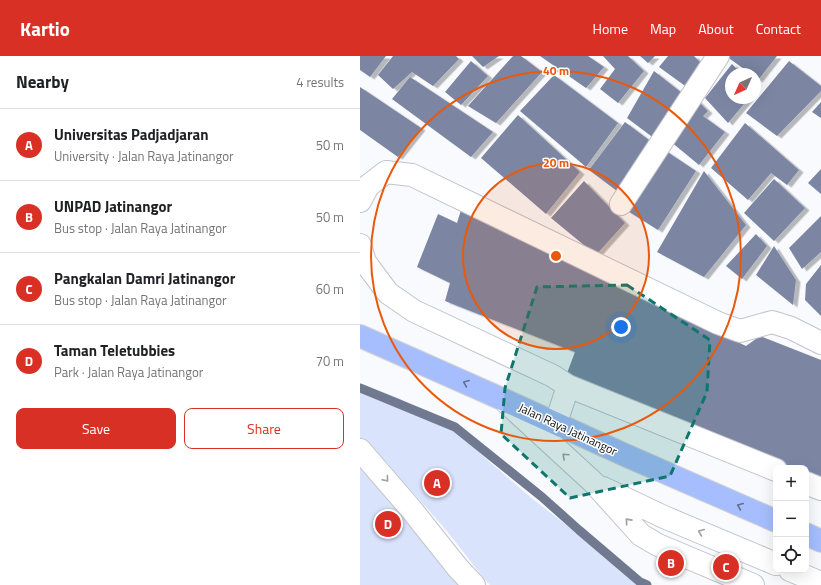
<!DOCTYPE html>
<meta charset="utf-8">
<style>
body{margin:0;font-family:"Titillium Web",sans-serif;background:#f6f6f6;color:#202124}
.controls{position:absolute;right:12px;bottom:12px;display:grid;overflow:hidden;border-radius:8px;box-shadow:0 4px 16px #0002}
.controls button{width:36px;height:36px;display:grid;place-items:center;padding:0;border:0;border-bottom:1px solid #e0e0e0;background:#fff;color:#202124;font:20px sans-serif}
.compass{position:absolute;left:365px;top:12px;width:36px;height:36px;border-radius:50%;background:#fff;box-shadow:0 4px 16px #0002;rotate:225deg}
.you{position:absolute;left:261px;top:271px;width:14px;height:14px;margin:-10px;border:3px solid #fff;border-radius:50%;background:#1a73e8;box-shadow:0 0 0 6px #1a73e833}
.badge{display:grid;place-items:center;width:26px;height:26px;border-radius:50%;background:#d93025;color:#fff;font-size:13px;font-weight:700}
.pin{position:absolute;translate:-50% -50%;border:2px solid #fff;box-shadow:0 1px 4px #0006}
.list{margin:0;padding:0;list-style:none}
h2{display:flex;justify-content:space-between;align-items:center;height:52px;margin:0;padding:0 16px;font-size:17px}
h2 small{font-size:13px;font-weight:400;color:#757577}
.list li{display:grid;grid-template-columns:26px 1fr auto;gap:12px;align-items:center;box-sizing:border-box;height:72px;padding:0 16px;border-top:1px solid #e0e0e0}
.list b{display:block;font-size:15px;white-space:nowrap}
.list p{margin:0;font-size:13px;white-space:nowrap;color:#757577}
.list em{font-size:13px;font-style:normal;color:#757577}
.actions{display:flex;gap:8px;padding:12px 16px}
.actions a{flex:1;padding:9px 0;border:1px solid #d93025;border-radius:8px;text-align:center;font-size:14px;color:#d93025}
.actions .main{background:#d93025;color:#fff}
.icon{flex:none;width:22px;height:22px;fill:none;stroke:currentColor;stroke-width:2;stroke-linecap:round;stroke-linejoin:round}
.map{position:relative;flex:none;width:461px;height:529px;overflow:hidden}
header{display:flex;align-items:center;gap:24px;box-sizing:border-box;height:56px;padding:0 20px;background:#d93025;color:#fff}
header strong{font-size:19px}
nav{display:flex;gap:22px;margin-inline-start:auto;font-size:14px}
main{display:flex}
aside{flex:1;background:#fff}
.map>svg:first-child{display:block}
.green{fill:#d9e3fc}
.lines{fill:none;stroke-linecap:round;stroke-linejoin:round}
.stream{stroke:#70798f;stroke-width:9}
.building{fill:#7b86a3;filter:url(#shadow)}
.minor-casing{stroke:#c2c4cb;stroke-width:24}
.highway-casing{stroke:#d4d4d5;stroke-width:24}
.minor{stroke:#fff;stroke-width:22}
.highway{stroke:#a7befe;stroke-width:22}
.oneway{stroke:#637094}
.oneway2{stroke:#9f9fa1}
.marked{fill:#0f766e;fill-opacity:0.2;stroke:#0f766e;stroke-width:3;stroke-dasharray:8 5;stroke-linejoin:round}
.ring{fill:none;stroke:#e8590c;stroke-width:2}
.labels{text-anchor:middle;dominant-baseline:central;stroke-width:3;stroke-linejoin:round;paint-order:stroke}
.street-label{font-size:12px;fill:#0f1013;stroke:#fff}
.centre{fill:#e8590c;stroke:#fff;stroke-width:2}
.ring-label{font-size:12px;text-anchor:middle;font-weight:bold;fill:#e8590c;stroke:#fff;stroke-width:3;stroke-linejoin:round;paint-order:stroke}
</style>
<header>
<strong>Kartio</strong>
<nav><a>Home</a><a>Map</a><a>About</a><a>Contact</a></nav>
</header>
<main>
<aside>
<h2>Nearby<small>4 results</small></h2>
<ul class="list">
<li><span class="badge">A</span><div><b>Universitas Padjadjaran</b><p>University · Jalan Raya Jatinangor</p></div><em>50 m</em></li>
<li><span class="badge">B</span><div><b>UNPAD Jatinangor</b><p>Bus stop · Jalan Raya Jatinangor</p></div><em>50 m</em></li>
<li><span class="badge">C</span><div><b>Pangkalan Damri Jatinangor</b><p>Bus stop · Jalan Raya Jatinangor</p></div><em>60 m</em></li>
<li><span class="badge">D</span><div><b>Taman Teletubbies</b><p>Park · Jalan Raya Jatinangor</p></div><em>70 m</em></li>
</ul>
<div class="actions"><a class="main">Save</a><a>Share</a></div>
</aside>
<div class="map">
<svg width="461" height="529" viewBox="0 0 461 529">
<defs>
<filter id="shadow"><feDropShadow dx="4.5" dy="2.5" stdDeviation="0" flood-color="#0004"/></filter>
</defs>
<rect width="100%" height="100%" fill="#f8fafe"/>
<path class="green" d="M 0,328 L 39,342 L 91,371 L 133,409 L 174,444 L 280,526 L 287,529 L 130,529 C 114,511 101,492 86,474 C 59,442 30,412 0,384 Z
M 0,403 L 108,529 L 0,529 Z"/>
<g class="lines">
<path class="stream" d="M 0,332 L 95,371 L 182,441 L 219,474 L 280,526 L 287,529"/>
</g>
<path class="building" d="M 0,0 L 26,0 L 10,21 L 0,14 Z
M 33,0 L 96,0 L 99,3 L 73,30 L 52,16 L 33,33 L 18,19 Z
M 112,0 L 139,0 L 123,11 Z
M 153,0 L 161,0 L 182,16 L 136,67 L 108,50 Z
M 180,0 L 228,0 L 244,11 L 226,32 Z
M 243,0 L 268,0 L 284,15 L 258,47 L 240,33 L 255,13 Z
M 280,0 L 295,0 L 288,7 Z
M 308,0 L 334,0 L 344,10 L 328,32 L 299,11 Z
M 366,0 L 417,0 L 398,24 L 395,21 L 395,18 L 391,18 Z
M 111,5 L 128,20 L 101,49 L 85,36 Z
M 429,5 L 461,30 L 461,35 L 417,80 L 386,57 Z
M 372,8 L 382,18 L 371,18 L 371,42 L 389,42 L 368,67 L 345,42 Z
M 294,15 L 322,37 L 295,83 L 267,62 Z
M 194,19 L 258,67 L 226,111 L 160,55 Z
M 50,21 L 133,76 L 111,101 L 32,43 Z
M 0,31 L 61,72 L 38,101 L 0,74 Z
M 337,44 L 348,55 L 343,60 L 365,76 L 339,109 L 310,85 Z
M 461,46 L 461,62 L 452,56 Z
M 158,59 L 220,116 L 186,158 L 121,102 Z
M 265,66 L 293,87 L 257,135 L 229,114 Z
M 385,67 L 439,114 L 427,129 L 411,117 L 388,144 L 351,112 Z
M 303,93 L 336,115 L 298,174 L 266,154 Z
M 461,113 L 461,138 L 448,127 Z
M 344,115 L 386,169 L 344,221 L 297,196 Z
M 414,123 L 445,152 L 414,185 L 384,157 Z
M 224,125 L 265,167 L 236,199 L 191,162 Z
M 101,154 L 244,225 L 386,290 L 400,280 L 461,304 L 461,431 L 446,424 L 446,412 L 417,412 L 206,320 L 215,296 L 85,245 L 90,227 L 57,211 L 78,158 L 97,167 Z
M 461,160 L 461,196 L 442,213 L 429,192 Z
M 396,178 L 407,190 L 382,223 L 366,210 Z
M 414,190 L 436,224 L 433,249 L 396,219 Z
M 461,209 L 461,260 L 445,244 L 446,228 Z"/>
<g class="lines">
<defs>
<path id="minor" d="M 0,145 L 8,130 L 26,116 L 52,119 L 358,267 L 380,275 L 412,266 L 431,272 L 461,287
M 261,148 L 358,0
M 0,189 L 5,206 L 28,237 L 54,255 L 193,320 L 208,330 L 196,367
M 208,330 L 416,414
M 147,347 L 234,427 L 281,479 L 298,489 L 393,529
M 0,394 L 51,453 L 97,511 L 114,529
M 446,427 L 461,433
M 243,432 L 304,461 L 416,508
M 430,514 L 461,527"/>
<path id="highway" d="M 0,280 L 142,343 L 265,399 L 416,465
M 446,478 L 461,485"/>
</defs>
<use href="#minor" class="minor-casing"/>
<use href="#highway" class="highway-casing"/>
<use href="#minor" class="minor"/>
<use href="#highway" class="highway"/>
</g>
<defs><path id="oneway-chevron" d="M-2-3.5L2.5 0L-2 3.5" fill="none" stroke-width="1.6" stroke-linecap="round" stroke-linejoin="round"/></defs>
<g class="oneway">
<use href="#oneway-chevron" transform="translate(106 327) rotate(-157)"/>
<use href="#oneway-chevron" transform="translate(380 450) rotate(-157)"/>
</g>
<g class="oneway2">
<use href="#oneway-chevron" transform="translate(205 400) rotate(-137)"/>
<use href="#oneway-chevron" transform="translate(26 423) rotate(49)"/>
<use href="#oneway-chevron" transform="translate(268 465) rotate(-132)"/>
<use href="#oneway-chevron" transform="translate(341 476) rotate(-157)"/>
</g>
<path class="marked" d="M 267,229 L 350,284 L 347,336 L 310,420 L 210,442 L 141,378 L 145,332 L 177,231 Z"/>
<circle cx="196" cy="200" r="93" fill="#e8590c" fill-opacity=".12"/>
<g class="ring">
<circle cx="196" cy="200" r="93"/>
<circle cx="196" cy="200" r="185"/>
</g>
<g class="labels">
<g class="street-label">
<text transform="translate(208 373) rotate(25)">Jalan Raya Jatinangor</text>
</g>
</g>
<circle cx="196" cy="200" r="6" class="centre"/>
<g class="ring-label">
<text x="196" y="19">40 m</text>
<text x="196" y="111">20 m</text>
</g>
</svg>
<div class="controls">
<button>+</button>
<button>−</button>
<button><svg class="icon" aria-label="locate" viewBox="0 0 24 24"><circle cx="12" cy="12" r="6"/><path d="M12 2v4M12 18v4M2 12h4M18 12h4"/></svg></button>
</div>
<svg class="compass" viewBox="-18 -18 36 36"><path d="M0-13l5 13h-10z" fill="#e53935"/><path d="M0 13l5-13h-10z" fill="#757577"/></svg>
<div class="you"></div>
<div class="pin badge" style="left:77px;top:427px">A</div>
<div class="pin badge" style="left:311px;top:507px">B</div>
<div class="pin badge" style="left:366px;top:511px">C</div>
<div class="pin badge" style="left:28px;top:468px">D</div>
</div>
</main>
